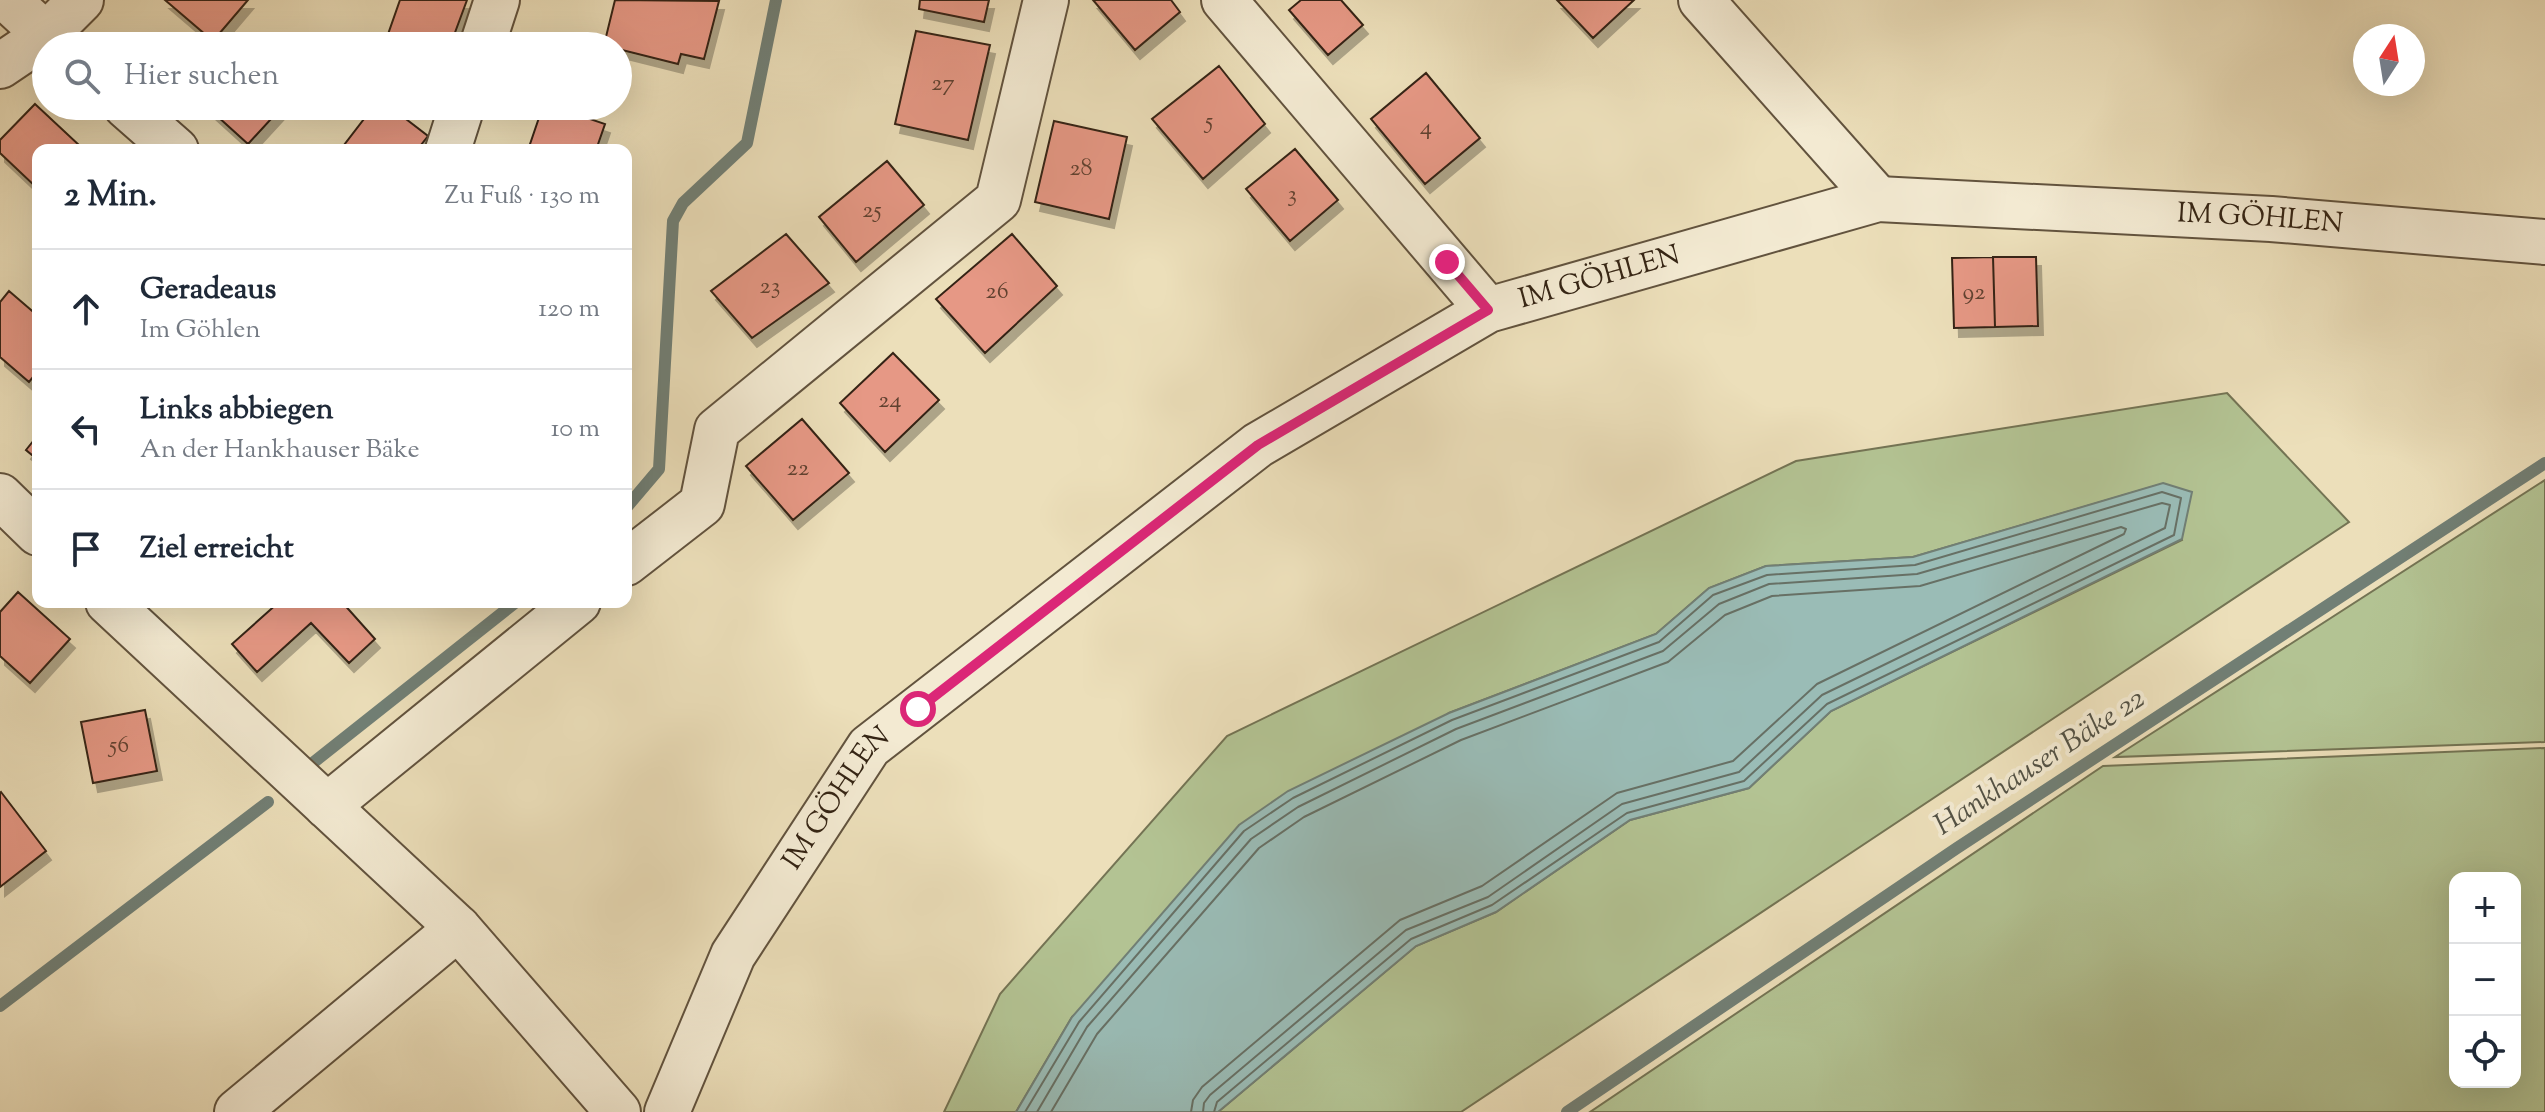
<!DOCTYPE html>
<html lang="de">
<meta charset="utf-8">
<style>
body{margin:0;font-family:"Sorts Mill Goudy",serif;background:#f6f6f7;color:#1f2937}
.controls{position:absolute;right:24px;bottom:24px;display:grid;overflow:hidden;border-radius:16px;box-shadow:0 8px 32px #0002}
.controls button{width:72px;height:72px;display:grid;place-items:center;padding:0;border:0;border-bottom:2px solid #e0e1e3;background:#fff;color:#1f2937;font:40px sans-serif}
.compass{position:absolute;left:2353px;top:24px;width:72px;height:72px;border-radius:50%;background:#fff;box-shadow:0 8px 32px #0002;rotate:12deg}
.stop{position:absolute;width:24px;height:24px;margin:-18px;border:6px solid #db2777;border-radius:50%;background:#fff}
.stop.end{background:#db2777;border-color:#fff;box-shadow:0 2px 8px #0008}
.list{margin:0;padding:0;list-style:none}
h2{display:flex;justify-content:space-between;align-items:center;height:104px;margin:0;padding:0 32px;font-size:34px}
h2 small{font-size:26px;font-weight:400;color:#747a83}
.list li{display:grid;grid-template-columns:52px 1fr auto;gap:24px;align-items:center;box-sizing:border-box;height:120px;padding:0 32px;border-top:2px solid #e0e1e3}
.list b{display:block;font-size:30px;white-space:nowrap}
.list p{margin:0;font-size:26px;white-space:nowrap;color:#747a83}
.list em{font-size:26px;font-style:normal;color:#747a83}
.icon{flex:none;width:44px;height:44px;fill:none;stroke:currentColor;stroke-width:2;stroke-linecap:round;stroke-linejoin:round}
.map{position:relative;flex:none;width:2545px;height:1112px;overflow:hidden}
.search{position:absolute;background:#fff;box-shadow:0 8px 32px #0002;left:32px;top:32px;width:600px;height:88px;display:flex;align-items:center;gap:20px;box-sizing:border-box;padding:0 28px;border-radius:44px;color:#747a83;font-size:30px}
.panel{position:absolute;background:#fff;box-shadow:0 8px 32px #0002;left:32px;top:144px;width:600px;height:464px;border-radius:16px}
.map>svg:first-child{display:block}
.green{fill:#b3c393;stroke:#747454;stroke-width:2;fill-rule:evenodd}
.water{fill:#9abcb6;stroke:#717f75;stroke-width:2}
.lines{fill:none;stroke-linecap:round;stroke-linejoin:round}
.shore{stroke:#677065;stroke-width:2}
.stream{stroke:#717f75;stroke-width:12}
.building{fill:#e69885;stroke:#342414;stroke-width:2;filter:url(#shadow)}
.minor-casing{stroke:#62533e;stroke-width:48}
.minor{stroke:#f3ead2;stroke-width:44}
.route{stroke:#db2777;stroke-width:10}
.labels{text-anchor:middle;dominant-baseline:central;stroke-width:8;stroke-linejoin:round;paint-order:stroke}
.number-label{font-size:24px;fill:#604130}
.street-label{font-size:28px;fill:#342414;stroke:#f3ead2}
.water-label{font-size:30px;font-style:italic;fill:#535245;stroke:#f3ead2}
</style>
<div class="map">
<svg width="2545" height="1112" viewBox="0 0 2545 1112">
<defs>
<filter id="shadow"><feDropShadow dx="5" dy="9" stdDeviation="0" flood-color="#0004"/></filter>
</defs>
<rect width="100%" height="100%" fill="#ecdfba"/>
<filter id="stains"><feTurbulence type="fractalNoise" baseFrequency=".0025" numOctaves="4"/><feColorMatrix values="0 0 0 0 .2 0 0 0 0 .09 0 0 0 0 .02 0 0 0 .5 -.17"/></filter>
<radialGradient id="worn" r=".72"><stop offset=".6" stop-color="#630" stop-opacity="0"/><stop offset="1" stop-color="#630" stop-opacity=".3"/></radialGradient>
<path class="green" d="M 2227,393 L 2349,522 L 1461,1112 L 1218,1112 L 1416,946 L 1496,912 L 1630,820 L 1749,788 L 1831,711 L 2182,540 L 2162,484 L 1913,557 L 1766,566 L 1709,588 L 1656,634 L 1449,713 L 1072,1017 L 1016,1112 L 944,1112 L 1000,994 L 1227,736 L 1796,461 Z
M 2545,480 L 2545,742 L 2115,757 Z
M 2545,748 L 2545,1112 L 1590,1112 L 2103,766 ZM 2455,878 L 2515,878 L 2515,1082 L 2455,1082 Z"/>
<path class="water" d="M 2163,483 L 2192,492 L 2182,539 L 1831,711 L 1749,788 L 1630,820 L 1496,912 L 1416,946 L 1218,1112 L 1016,1112 L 1072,1017 L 1239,825 L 1288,791 L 1449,713 L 1656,634 L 1709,588 L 1766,566 L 1913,557 Z"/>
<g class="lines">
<path class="shore" d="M 1025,1112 L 1079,1022 L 1244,831 L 1293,798 L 1452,720 L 1659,642 L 1713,595 L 1767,575 L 1915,565 L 2162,492 L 2181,498 L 2174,535 L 1827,704 L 1744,781 L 1627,813 L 1492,905 L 1411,939 L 1217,1102 L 1214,1112
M 1037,1112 L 1087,1027 L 1251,839 L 1298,807 L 1456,729 L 1663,651 L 1719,604 L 1769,584 L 1917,574 L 2162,503 L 2170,505 L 2165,528 L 1822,695 L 1739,772 L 1622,804 L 1488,897 L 1406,930 L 1210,1095 L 1204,1103 L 1203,1112
M 1051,1112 L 1097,1034 L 1259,848 L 1304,817 L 1461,740 L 1668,662 L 1725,615 L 1772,596 L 1920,586 L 2121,527 L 2126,529 L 2124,534 L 1817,684 L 1733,761 L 1617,793 L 1482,886 L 1400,920 L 1202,1087 L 1193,1100 L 1191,1112"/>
<path class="stream" d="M 626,508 L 659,469 L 673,221 L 683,203 L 747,143 L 776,0
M 314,762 L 516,602
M 0,1006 L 268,802
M 1567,1112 L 1957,848 L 2545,463"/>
</g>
<path class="building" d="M 165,0 L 248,0 L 213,41 Z
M 400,0 L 467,0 L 450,46 L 402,46 L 386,40 Z
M 615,0 L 719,1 L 704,59 L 681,54 L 678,64 L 618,49 L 618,46 L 604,45 Z
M 920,0 L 989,0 L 984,22 L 919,9 Z
M 1093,0 L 1171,0 L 1180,12 L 1135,50 Z
M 1301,0 L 1341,0 L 1363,25 L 1328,55 L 1289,10 Z
M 1557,0 L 1634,0 L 1593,38 Z
M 916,31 L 990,45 L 968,140 L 895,124 Z
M 1219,66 L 1265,124 L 1203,179 L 1152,119 Z
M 1426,73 L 1480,138 L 1425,184 L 1371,119 Z
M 35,104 L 80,146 L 76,150 L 38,150 L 38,189 L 0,153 L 0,140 Z
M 206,106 L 283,106 L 248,144 Z
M 374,106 L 389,106 L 428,136 L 417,150 L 342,150 L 341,149 Z
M 543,106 L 552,106 L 605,124 L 596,150 L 528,150 Z
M 1054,121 L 1127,137 L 1109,219 L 1035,202 Z
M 1295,149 L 1338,200 L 1290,241 L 1246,189 Z
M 887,161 L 924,205 L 856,262 L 819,217 Z
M 786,234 L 829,283 L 752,338 L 711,291 Z
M 1012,234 L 1057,286 L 985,353 L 936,299 Z
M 1993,257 L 1995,327 L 1954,328 L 1952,258 Z
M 1993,257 L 2036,257 L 2038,326 L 1995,327 Z
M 9,291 L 38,316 L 38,371 L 29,382 L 0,357 L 0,302 Z
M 893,353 L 939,400 L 885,452 L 840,403 Z
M 802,419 L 849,473 L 793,520 L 746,466 Z
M 38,435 L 38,460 L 26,450 Z
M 18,592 L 70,639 L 30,683 L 0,656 L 0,612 Z
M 279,602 L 342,602 L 375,639 L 349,663 L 311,623 L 257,672 L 232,644 Z
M 145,710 L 157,771 L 93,783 L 81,722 Z
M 1,792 L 46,851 L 0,887 L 0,793 Z"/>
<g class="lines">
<defs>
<g id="minor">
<path d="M 8,0 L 58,46"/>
<path d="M 1224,0 L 1488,310"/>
<path d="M 1701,0 L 1878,199"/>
<path d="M 482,46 L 497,0"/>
<path d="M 0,66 L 46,35 L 81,0"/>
<path d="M 126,106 L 176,150"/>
<path d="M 448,150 L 462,106"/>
<path d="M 0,496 L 38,533"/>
<path d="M 626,563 L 702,504 L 717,430 L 998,200 L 1046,0"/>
<path d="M 108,602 L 458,928 L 618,1112"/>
<path d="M 327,806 L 578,602"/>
<path d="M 237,1112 L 458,928"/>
<path id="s1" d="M 667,1112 L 733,955 L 869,747 L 1258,445 L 1488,310 L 1878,199 L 2271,219 L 2545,242"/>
</g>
</defs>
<use href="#minor" class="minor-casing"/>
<use href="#minor" class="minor"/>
</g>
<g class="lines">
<path class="route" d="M 918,709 L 1258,445 L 1488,310 L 1447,262"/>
</g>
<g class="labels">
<g class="number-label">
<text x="943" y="84">27</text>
<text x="1209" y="122">5</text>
<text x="1426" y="128">4</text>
<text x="1081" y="169">28</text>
<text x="1292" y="195">3</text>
<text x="872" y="211">25</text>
<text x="770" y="287">23</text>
<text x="997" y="292">26</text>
<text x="1974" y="293">92</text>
<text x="890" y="401">24</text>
<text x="798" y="469">22</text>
<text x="119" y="746">56</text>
</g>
<g class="street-label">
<text stroke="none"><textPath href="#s1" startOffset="1966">IM GÖHLEN</textPath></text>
<text stroke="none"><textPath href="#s1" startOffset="1294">IM GÖHLEN</textPath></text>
<text stroke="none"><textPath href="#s1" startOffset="358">IM GÖHLEN</textPath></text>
</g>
<g class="water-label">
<text transform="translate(2040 763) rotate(-33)">Hankhauser Bäke 22</text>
</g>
</g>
<rect width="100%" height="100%" filter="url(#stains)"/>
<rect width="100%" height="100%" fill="url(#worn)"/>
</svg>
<div class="controls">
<button>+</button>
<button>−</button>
<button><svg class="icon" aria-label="locate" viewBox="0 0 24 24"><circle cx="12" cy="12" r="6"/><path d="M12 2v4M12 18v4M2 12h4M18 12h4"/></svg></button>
</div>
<svg class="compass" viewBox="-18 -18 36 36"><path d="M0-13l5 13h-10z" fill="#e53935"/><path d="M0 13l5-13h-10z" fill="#747a83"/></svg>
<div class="stop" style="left:918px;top:709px"></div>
<div class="stop end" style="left:1447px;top:262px"></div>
<div class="search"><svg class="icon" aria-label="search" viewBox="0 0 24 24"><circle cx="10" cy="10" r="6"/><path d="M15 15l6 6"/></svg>Hier suchen</div>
<section class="panel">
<h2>2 Min.<small>Zu Fuß · 130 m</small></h2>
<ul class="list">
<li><svg class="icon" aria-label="ahead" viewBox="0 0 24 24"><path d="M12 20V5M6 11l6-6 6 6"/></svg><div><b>Geradeaus</b><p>Im Göhlen</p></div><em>120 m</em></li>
<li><svg class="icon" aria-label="left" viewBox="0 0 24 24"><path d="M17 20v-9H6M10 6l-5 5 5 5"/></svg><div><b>Links abbiegen</b><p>An der Hankhauser Bäke</p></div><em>10 m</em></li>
<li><svg class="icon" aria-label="arrive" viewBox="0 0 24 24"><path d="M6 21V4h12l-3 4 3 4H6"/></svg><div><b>Ziel erreicht</b></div></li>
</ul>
</section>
</div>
